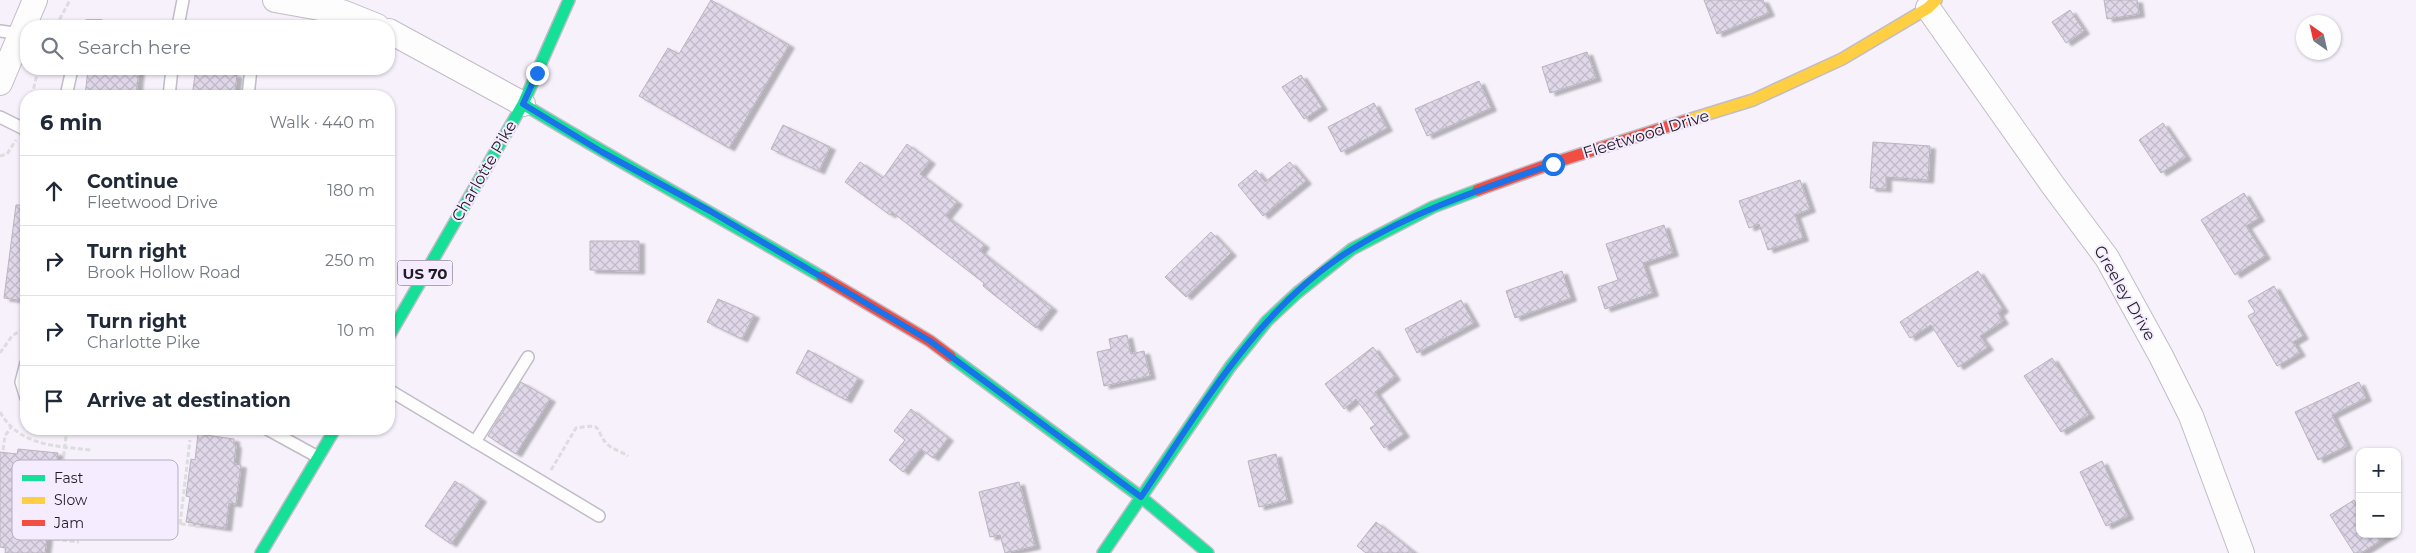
<!DOCTYPE html>
<meta charset="utf-8">
<style>
body{margin:0;font-family:Montserrat,sans-serif;background:#f6f6f7;color:#1f2937}
.controls{position:absolute;right:15px;bottom:15px;display:grid;overflow:hidden;border-radius:10px;box-shadow:0 1px 4px #0004}
.controls button{width:45px;height:45px;display:grid;place-items:center;padding:0;border:0;border-bottom:1px solid #e0e1e3;background:#fff;color:#1f2937;font:25px sans-serif}
.compass{position:absolute;left:2296px;top:15px;width:45px;height:45px;border-radius:50%;background:#fff;box-shadow:0 1px 4px #0004;rotate:326deg}
.stop{position:absolute;width:15px;height:15px;margin:-11px;border:4px solid #1a73e8;border-radius:50%;background:#fff}
.stop.end{background:#1a73e8;border-color:#fff;box-shadow:0 1px 5px #0008}
.list{margin:0;padding:0;list-style:none}
h2{display:flex;justify-content:space-between;align-items:center;height:65px;margin:0;padding:0 20px;font-size:21px}
h2 small{font-size:16px;font-weight:400;color:#747a83}
.list li{display:grid;grid-template-columns:32px 1fr auto;gap:15px;align-items:center;box-sizing:border-box;height:70px;padding:0 20px;border-top:1px solid #e0e1e3}
.list b{display:block;font-size:19px;white-space:nowrap}
.list p{margin:0;font-size:16px;white-space:nowrap;color:#747a83}
.list em{font-size:16px;font-style:normal;color:#747a83}
.icon{flex:none;width:28px;height:28px;fill:none;stroke:currentColor;stroke-width:2;stroke-linecap:round;stroke-linejoin:round}
.map{position:relative;flex:none;width:2416px;height:553px;overflow:hidden}
.search{position:absolute;background:#fff;box-shadow:0 1px 4px #0004;left:20px;top:20px;width:375px;height:55px;display:flex;align-items:center;gap:12px;box-sizing:border-box;padding:0 18px;border-radius:20px;color:#747a83;font-size:19px}
.panel{position:absolute;background:#fff;box-shadow:0 1px 4px #0004;left:20px;top:90px;width:375px;height:345px;border-radius:20px}
.map>svg:first-child{display:block}
.building{fill:url(#building-cross-hatch);stroke:#b9b4be;filter:url(#shadow)}
.lines{fill:none;stroke-linecap:round;stroke-linejoin:round}
.lane-casing{stroke:#c1bcc6;stroke-width:14}
.street-casing{stroke:#c1bcc6;stroke-width:26}
.fast-casing{stroke:#c1bcc6;stroke-width:14}
.slow-casing{stroke:#c1bcc6;stroke-width:14}
.jam-casing{stroke:#c1bcc6;stroke-width:14}
.path{stroke:#dddcdf;stroke-width:3;stroke-dasharray:5 2.5;stroke-linecap:butt}
.lane{stroke:#fefdfe;stroke-width:11}
.street{stroke:#fefdfe;stroke-width:24}
.fast{stroke:#16e098;stroke-width:11}
.slow{stroke:#ffcf43;stroke-width:11}
.jam{stroke:#f24e42;stroke-width:11}
.route{stroke:#1a73e8;stroke-width:6}
.labels{text-anchor:middle;dominant-baseline:central;stroke-width:4;stroke-linejoin:round;paint-order:stroke}
.shield{fill:#f5edff;stroke:#615b68;stroke-width:1}
.shield-label{font-size:15px;font-weight:bold;fill:#211d27}
.street-label{font-size:16px;fill:#211d27;stroke:#f5edff}
.key{fill:#f5edff;stroke:#b5afbe;stroke-width:1}
.key-label{font-size:14px;fill:#211d27}
</style>
<div class="map">
<svg width="2416" height="553" viewBox="0 0 2416 553">
<defs>
<pattern id="building-cross-hatch" width="8" height="8" patternUnits="userSpaceOnUse" patternTransform="scale(1.25)"><rect width="8" height="8" fill="#e0d8e9"/><path d="M0 0l8 8M0 8l8-8" fill="none" stroke="#c0b9c8"/></pattern>
<filter id="shadow"><feDropShadow dx="5.5" dy="3" stdDeviation="1" flood-color="#0004"/></filter>
</defs>
<rect width="100%" height="100%" fill="#f6f1fb"/>
<path class="building" d="M 711,0 L 789,45 L 729,148 L 639,96 L 668,48 L 679,54 Z
M 1704,0 L 1763,0 L 1769,13 L 1717,34 Z
M 2104,0 L 2137,0 L 2139,14 L 2107,19 Z
M 2070,10 L 2084,31 L 2066,43 L 2052,22 Z
M 1587,52 L 1596,78 L 1550,93 L 1542,67 Z
M 88,69 L 139,69 L 136,96 L 85,96 Z
M 196,69 L 232,69 L 231,74 L 237,75 L 234,96 L 192,96 Z
M 1301,75 L 1322,107 L 1304,119 L 1282,87 Z
M 1479,81 L 1491,108 L 1427,136 L 1415,109 Z
M 1374,103 L 1387,128 L 1341,152 L 1328,127 Z
M 2163,123 L 2186,157 L 2161,173 L 2139,140 Z
M 783,125 L 830,147 L 819,171 L 771,149 Z
M 1873,142 L 1930,146 L 1928,180 L 1886,177 L 1886,189 L 1870,188 Z
M 907,144 L 930,161 L 920,174 L 957,202 L 946,216 L 984,245 L 980,251 L 1052,308 L 1036,328 L 983,286 L 984,283 L 892,212 L 890,215 L 845,182 L 860,162 L 883,178 Z
M 1290,162 L 1306,181 L 1263,216 L 1238,185 L 1256,170 L 1265,182 Z
M 1800,180 L 1810,209 L 1795,215 L 1803,238 L 1768,250 L 1759,224 L 1749,228 L 1739,201 Z
M 2244,193 L 2259,218 L 2246,226 L 2265,256 L 2235,275 L 2201,220 Z
M 16,205 L 26,205 L 26,301 L 4,298 Z
M 1664,225 L 1673,253 L 1643,263 L 1653,293 L 1605,309 L 1598,287 L 1618,280 L 1606,244 Z
M 1211,232 L 1231,253 L 1186,297 L 1165,277 Z
M 590,241 L 639,241 L 639,271 L 590,270 Z
M 1562,271 L 1571,298 L 1515,318 L 1506,291 Z
M 1978,271 L 2003,309 L 1998,313 L 2003,321 L 1980,336 L 1988,347 L 1958,367 L 1931,325 L 1910,338 L 1900,322 Z
M 2274,286 L 2303,336 L 2293,342 L 2300,353 L 2277,366 L 2248,316 L 2255,312 L 2248,301 Z
M 718,299 L 754,315 L 742,339 L 707,322 Z
M 1461,300 L 1474,323 L 1417,353 L 1405,329 Z
M 1127,335 L 1131,354 L 1144,351 L 1150,376 L 1104,386 L 1097,352 L 1111,349 L 1109,339 Z
M 1373,347 L 1395,377 L 1375,392 L 1404,434 L 1384,448 L 1370,428 L 1375,425 L 1356,399 L 1344,409 L 1325,384 Z
M 808,350 L 858,378 L 846,400 L 796,373 Z
M 2052,358 L 2089,415 L 2061,432 L 2024,376 Z
M 521,382 L 550,399 L 516,454 L 488,436 Z
M 2359,382 L 2366,398 L 2332,415 L 2347,446 L 2318,460 L 2295,412 Z
M 911,409 L 948,438 L 933,458 L 921,449 L 903,472 L 889,460 L 905,440 L 894,431 Z
M 198,434 L 234,439 L 234,444 L 236,445 L 234,464 L 241,465 L 236,504 L 229,503 L 226,528 L 186,522 L 190,497 L 186,496 L 191,459 L 195,460 Z
M 18,449 L 58,453 L 45,553 L 5,553 L 6,548 L 0,547 L 0,452 L 17,454 Z
M 1276,454 L 1287,500 L 1259,507 L 1248,461 Z
M 2102,461 L 2128,516 L 2106,526 L 2080,472 Z
M 455,481 L 481,499 L 451,544 L 425,526 Z
M 1019,482 L 1035,546 L 1005,553 L 1000,535 L 990,537 L 979,492 Z
M 2354,500 L 2360,510 L 2360,534 L 2391,534 L 2361,553 L 2354,553 L 2330,515 Z
M 1376,522 L 1415,553 L 1366,553 L 1357,546 Z"/>
<g class="lines">
<defs>
<path id="lane" d="M 88,26 L 100,26
M 178,26 L 183,0
M 0,31 L 21,34
M 66,96 L 72,69
M 169,96 L 172,69
M 248,96 L 251,69
M 0,117 L 26,130
M 26,363 L 21,382 L 26,398
M 389,390 L 599,516
M 267,429 L 318,457
M 475,442 L 528,357"/>
<path id="street" d="M 275,0 L 342,12 L 377,26
M 1928,8 L 2052,184 L 2107,258 L 2161,356 L 2191,416 L 2242,553
M 389,31 L 523,104
M 0,83 L 35,0"/>
<path id="fast" d="M 523,104 C 622,164 723,219 822,277
M 389,336 L 523,104 L 569,0
M 950,356 L 1141,497 L 1208,553
M 261,553 L 335,429
M 1103,553 L 1230,367 L 1267,321 L 1297,293 L 1352,249 L 1433,207 L 1478,190"/>
<path id="slow" d="M 1688,120 L 1753,100 L 1842,59 L 1928,8 L 1936,0"/>
<path id="jam" d="M 1478,190 L 1553,163 L 1688,120
M 822,277 L 930,341 L 950,356"/>
</defs>
<use href="#lane" class="lane-casing"/>
<use href="#street" class="street-casing"/>
<use href="#fast" class="fast-casing"/>
<use href="#slow" class="slow-casing"/>
<use href="#jam" class="jam-casing"/>
<path class="path" d="M 56,26 L 70,0
M 32,96 L 38,69
M 0,156 L 7,154 L 16,140
M 22,303 L 26,320
M 0,353 L 12,336 L 26,327
M 0,412 C 19,446 56,446 91,450
M 67,429 L 53,539 L 79,542
M 3,450 L 5,436 L 11,427
M 551,470 L 576,428 C 606,423 593,429 607,444 C 612,449 622,452 628,456
M 151,519 L 202,527
M 180,524 L 190,440"/>
<use href="#lane" class="lane"/>
<use href="#street" class="street"/>
<use href="#fast" class="fast"/>
<use href="#slow" class="slow"/>
<use href="#jam" class="jam"/>
</g>
<g class="lines">
<path class="route" d="M 537,73 L 523,104 L 602,152 L 710,211 L 930,341 L 1141,497 C 1202,407 1259,306 1354,248 C 1416,210 1485,188 1553,164"/>
</g>
<g class="labels">
<rect class="shield" x="397.5" y="260.5" width="55" height="25" rx="4"/>
<g class="shield-label">
<text x="425" y="273">US 70</text>
</g>
<g class="street-label">
<text transform="translate(1646 134) rotate(-17)">Fleetwood Drive</text>
<text transform="translate(484 171) rotate(-60)">Charlotte Pike</text>
<text transform="translate(2125 293) rotate(60)">Greeley Drive</text>
</g>
</g>
<rect x="12" y="460" width="166" height="80" rx="8" class="key"/>
<rect x="22" y="475" width="23" height="6" fill="#16e098"/>
<rect x="22" y="497" width="23" height="7" fill="#ffcf43"/>
<rect x="22" y="520" width="23" height="6" fill="#f24e42"/>
<g class="key-label">
<text x="54" y="483">Fast</text>
<text x="54" y="505">Slow</text>
<text x="54" y="528">Jam</text>
</g>
</svg>
<div class="controls">
<button>+</button>
<button>−</button>
</div>
<svg class="compass" viewBox="-18 -18 36 36"><path d="M0-13l5 13h-10z" fill="#e53935"/><path d="M0 13l5-13h-10z" fill="#747a83"/></svg>
<div class="stop" style="left:1553px;top:164px"></div>
<div class="stop end" style="left:537px;top:73px"></div>
<div class="search"><svg class="icon" aria-label="search" viewBox="0 0 24 24"><circle cx="10" cy="10" r="6"/><path d="M15 15l6 6"/></svg>Search here</div>
<section class="panel">
<h2>6 min<small>Walk · 440 m</small></h2>
<ul class="list">
<li><svg class="icon" aria-label="ahead" viewBox="0 0 24 24"><path d="M12 20V5M6 11l6-6 6 6"/></svg><div><b>Continue</b><p>Fleetwood Drive</p></div><em>180 m</em></li>
<li><svg class="icon" aria-label="right" viewBox="0 0 24 24"><path d="M7 20v-9h11M14 6l5 5-5 5"/></svg><div><b>Turn right</b><p>Brook Hollow Road</p></div><em>250 m</em></li>
<li><svg class="icon" aria-label="right" viewBox="0 0 24 24"><path d="M7 20v-9h11M14 6l5 5-5 5"/></svg><div><b>Turn right</b><p>Charlotte Pike</p></div><em>10 m</em></li>
<li><svg class="icon" aria-label="arrive" viewBox="0 0 24 24"><path d="M6 21V4h12l-3 4 3 4H6"/></svg><div><b>Arrive at destination</b></div></li>
</ul>
</section>
</div>
